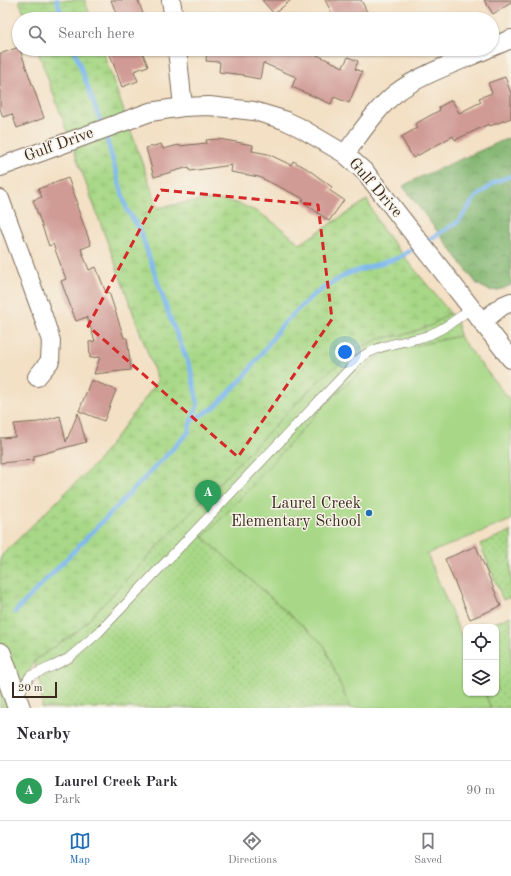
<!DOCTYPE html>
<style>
body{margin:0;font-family:"Old Standard TT",serif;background:#f7f7f7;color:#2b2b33}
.controls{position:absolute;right:12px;bottom:12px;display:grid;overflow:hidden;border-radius:8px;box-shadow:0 1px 3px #0004}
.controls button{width:36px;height:36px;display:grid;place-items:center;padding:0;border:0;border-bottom:1px solid #e1e1e2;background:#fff;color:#2b2b33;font:20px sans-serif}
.scale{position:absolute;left:12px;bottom:10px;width:45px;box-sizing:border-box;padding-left:4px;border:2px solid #3b2a1e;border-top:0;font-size:11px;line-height:14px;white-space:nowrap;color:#3b2a1e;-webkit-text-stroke:3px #f7f3e8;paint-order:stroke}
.you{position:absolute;left:345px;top:352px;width:14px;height:14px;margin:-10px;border:3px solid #fff;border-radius:50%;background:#1a73e8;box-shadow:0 0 0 6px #1a73e833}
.badge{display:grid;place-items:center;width:26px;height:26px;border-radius:50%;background:#1f6fb2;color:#fff;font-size:13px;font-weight:700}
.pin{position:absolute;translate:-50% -33px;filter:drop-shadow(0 1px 2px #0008)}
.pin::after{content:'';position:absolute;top:21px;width:14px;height:12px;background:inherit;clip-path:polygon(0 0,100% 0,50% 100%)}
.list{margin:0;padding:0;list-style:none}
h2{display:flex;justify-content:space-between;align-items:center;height:52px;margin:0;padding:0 16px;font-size:17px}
h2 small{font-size:13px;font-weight:400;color:#7c7c81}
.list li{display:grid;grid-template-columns:26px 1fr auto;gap:12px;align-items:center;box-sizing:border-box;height:60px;padding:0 16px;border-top:1px solid #e1e1e2}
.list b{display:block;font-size:15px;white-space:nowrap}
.list p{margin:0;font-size:13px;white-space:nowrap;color:#7c7c81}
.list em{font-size:13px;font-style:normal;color:#7c7c81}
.icon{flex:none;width:22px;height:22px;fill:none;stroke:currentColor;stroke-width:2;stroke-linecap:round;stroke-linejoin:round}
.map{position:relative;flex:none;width:511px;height:708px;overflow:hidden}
.search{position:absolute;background:#fff;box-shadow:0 1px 3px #0004;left:12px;right:12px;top:12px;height:44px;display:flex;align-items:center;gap:10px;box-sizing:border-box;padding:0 14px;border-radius:22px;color:#7c7c81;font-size:15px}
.sheet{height:112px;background:#fff}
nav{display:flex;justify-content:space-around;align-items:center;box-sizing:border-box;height:56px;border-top:1px solid #e1e1e2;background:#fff;font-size:11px;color:#7c7c81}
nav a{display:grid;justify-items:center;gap:2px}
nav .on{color:#1f6fb2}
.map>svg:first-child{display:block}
.grass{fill:#a8d887;stroke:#728152}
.forest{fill:url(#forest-crowns);stroke:#607149}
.wetland{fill:url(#wetland-marsh);stroke:#728152}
.park{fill:url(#park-dots);stroke:#728152}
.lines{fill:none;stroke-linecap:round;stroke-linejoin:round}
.stream{stroke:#7eb8ef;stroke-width:4.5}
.building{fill:#d09b95}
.service-casing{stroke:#7b6a58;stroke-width:10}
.minor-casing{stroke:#7b6a58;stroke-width:20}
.tertiary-casing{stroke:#7b6a58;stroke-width:24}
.service{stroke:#fff;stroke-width:9}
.minor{stroke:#fff;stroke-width:18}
.tertiary{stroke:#fff;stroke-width:22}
.marked{fill:none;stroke:#d62828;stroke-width:3;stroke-dasharray:8 5;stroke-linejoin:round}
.poi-dot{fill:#1f6fb2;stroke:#f7f3e8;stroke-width:1.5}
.labels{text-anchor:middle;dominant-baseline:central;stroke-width:3;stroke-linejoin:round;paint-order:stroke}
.street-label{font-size:16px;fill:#3b2a1e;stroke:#f7f3e8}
.poi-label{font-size:16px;fill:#3b2a1e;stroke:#f7f3e8;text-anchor:end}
</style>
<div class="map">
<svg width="511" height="708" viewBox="0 0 511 708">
<defs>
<pattern id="forest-crowns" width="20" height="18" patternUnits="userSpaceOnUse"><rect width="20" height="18" fill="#86b874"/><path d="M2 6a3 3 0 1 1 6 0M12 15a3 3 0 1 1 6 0" fill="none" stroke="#6f965f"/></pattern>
<pattern id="wetland-marsh" width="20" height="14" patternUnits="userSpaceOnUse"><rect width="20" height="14" fill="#a8d887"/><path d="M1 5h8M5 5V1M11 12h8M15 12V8" fill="none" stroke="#92ba74"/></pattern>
<pattern id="park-dots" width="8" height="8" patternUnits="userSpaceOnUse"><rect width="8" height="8" fill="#a8d887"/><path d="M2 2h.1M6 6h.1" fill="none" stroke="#92ba74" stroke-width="1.8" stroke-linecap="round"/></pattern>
</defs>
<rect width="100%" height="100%" fill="#f7f3e8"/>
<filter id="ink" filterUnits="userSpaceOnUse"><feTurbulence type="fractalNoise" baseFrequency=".025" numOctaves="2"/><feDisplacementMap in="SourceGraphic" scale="8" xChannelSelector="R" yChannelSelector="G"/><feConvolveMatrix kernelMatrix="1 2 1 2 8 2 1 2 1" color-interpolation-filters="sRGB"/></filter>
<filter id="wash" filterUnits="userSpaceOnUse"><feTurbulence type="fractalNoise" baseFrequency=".012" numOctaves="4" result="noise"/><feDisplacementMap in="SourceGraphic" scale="16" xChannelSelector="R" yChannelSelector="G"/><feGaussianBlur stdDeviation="0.9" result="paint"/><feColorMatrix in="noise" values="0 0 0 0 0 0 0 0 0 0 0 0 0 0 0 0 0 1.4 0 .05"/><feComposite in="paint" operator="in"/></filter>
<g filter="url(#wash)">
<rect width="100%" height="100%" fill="#f3e0c5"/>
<path class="grass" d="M 459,336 L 511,402 L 511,520 L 427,554 L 466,647 L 466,693 L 485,693 L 491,708 L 350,708 L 324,645 L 203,537 L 249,489 L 329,400 L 382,353 Z"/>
<path class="forest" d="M 511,137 L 511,285 C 495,292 492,293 477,284 L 403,186 L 416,179 Z"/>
<path class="wetland" d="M 19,0 L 85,0 L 91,19 L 26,19 Z
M 37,49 L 102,49 L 158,208 C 178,204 199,199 220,200 C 252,203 277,224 300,244 L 367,200 L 382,229 L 450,313 L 430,326 L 404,335 L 381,338 L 318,381 L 141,564 L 79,630 L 34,661 L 14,708 L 0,708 L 0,559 L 3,554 L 97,462 L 158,381 Z"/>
<path class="park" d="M 450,313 L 458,324 L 459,336 L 382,353 L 329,400 L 249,489 L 203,537 L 324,645 L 350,708 L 42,708 L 41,685 L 34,661 L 79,630 L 141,564 L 318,381 L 357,349 L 381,338 L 404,335 L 430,326 Z
M 511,531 L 511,597 L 503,600 L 480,544 Z
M 511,616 L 511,708 L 491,708 L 485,693 L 496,693 L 496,627 L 484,627 Z"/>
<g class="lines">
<path class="stream" d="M 57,0 L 63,19
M 74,49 L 102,126
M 105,133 L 127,210 L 140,230 L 170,318 L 190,367 L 198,404 L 191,421
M 425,242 L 458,222 L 476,197 L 495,182 L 511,176
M 15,612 L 188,433 L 191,421 L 215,407 L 245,376 L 283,324 L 313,295 L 347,274 L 398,258 L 419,245"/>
</g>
<g id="blocks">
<path class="building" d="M 111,0 L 138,0 L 145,19 L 118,19 Z
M 262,0 L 291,0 L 274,14 Z
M 325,0 L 361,0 L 367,12 L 354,19 L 335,19 Z
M 484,0 L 511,0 L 511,3 L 493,14 Z
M 19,47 L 44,118 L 17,128 L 12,114 L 3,117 L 0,109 L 0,54 Z
M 108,49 L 141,49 L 148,66 L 134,71 L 138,81 L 122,87 Z
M 207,49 L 304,49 L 343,67 L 348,57 L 358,61 L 355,69 L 362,72 L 349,103 L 334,97 L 331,104 L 292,87 L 296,77 L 263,63 L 260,79 L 244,76 L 244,75 L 219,72 L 220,62 L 206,61 Z
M 505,77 L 511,93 L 511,118 L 490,126 L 489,124 L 455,140 L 453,136 L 413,158 L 401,137 L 417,128 L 415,124 L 440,110 L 439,107 L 452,100 L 459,113 L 481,102 L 479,98 L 492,93 L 488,83 Z
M 219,139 L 253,145 L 252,151 L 268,154 L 291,165 L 293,161 L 306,168 L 332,187 L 329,190 L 344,200 L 329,221 L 302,201 L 304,199 L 259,177 L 231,172 L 232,165 L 190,171 L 189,167 L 154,177 L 146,148 L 161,144 L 163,149 L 179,145 L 179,146 L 207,143 L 206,140 Z
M 68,178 L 78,204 L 76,204 L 91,245 L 81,249 L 89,270 L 96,267 L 106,293 L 109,292 L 124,338 L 127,338 L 131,370 L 94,374 L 100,357 L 90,358 L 89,342 L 95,341 L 87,317 L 76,321 L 61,281 L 66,279 L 53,244 L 49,246 L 33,200 L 42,197 L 38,189 Z
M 91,380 L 116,390 L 104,421 L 79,411 Z
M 78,413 L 86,442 L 34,456 L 34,460 L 0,463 L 0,438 L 15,437 L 14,424 L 39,422 L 60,416 L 66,442 Z
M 476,546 L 501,606 L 470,619 L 445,559 Z"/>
</g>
</g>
<g filter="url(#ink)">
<use href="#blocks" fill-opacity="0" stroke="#7b6a58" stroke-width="1"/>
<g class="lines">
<defs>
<path id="service" d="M 17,697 L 30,676 L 53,666 L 69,658 L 99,632 L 355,363 C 359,359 364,354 370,352 C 388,342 410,342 429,335 C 446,328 458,319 471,308"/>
<path id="minor" d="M 171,0 L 174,19
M 492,47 L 511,39
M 177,49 L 183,107
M 345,154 C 361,133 376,109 396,93 C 419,75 460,61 487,49
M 0,167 L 150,112 L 183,107 L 209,106 L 254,111 L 284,120 L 299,127 L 345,154 L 366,173 L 511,359
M 0,199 L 43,316 L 51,341 L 50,361 L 37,377
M 482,322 L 502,306 L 511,302"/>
<path id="tertiary" d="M 0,654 L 19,708"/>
</defs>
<use href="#service" class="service-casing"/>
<use href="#minor" class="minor-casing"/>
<use href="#tertiary" class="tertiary-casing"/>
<use href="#service" class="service"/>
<use href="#minor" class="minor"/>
<use href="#tertiary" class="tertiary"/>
</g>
</g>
<path class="marked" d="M 161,190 L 318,205 L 332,319 L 238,457 L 88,326 Z"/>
<circle class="poi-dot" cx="369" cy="513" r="4"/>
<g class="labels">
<g class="street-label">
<text transform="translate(59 145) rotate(-20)">Gulf Drive</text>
<text transform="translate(375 188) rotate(49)">Gulf Drive</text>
</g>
<g class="poi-label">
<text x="361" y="504">Laurel Creek<tspan x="361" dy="18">Elementary School</tspan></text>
</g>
</g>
</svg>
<div class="controls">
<button><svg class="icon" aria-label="locate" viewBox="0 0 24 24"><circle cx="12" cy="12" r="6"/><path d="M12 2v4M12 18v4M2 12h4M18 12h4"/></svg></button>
<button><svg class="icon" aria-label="layers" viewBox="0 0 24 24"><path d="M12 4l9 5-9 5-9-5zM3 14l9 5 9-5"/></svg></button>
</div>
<div class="scale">20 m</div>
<div class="you"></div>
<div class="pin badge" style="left:208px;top:513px;background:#2e9e5b">A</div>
<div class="search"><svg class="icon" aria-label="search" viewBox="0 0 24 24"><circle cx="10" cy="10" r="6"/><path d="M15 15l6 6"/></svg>Search here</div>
</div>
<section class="sheet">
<h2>Nearby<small></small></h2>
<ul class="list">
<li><span class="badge" style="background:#2e9e5b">A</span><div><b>Laurel Creek Park</b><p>Park</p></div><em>90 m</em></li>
</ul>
</section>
<nav>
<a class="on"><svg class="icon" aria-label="map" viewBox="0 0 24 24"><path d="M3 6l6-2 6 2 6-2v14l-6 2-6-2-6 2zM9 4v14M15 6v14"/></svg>Map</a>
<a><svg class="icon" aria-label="directions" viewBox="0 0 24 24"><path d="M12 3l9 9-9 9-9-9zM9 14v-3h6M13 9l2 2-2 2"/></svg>Directions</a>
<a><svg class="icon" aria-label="saved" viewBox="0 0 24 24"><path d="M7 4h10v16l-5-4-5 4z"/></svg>Saved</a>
</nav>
